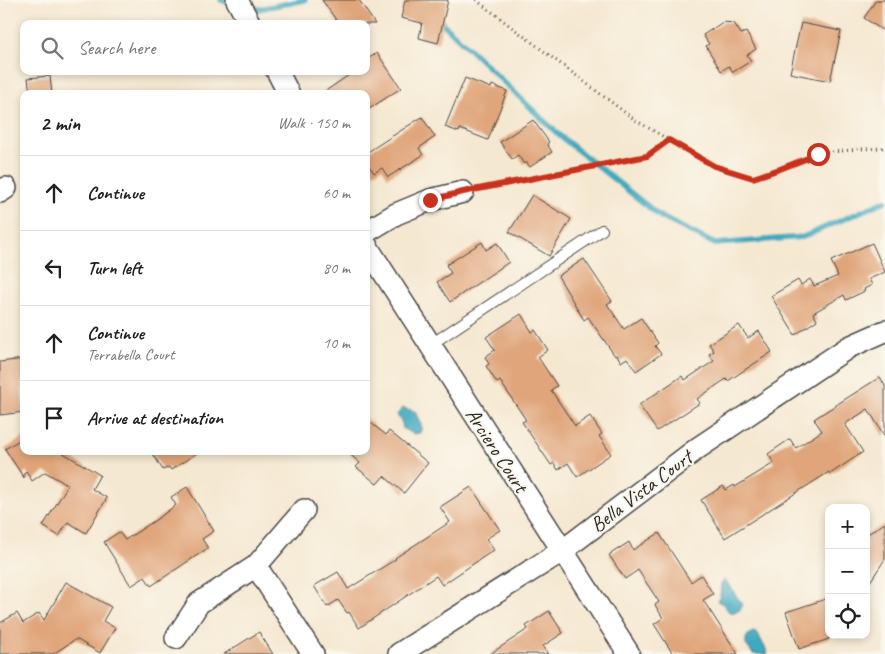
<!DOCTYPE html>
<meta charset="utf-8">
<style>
body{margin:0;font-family:Caveat,sans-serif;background:#f2f2f2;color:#202124}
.controls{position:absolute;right:15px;bottom:15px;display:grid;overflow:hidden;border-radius:10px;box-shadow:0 2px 8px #0003}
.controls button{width:45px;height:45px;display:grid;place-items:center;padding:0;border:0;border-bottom:1px solid #e0e0e0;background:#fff;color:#202124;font:25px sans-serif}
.stop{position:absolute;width:15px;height:15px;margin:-11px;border:4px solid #c8321e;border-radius:50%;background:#fff}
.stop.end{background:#c8321e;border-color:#fff;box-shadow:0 1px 5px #0008}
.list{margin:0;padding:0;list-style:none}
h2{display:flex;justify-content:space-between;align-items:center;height:65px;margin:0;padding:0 20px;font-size:21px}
h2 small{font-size:16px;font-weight:400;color:#757577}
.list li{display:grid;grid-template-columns:32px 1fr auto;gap:15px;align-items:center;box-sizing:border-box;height:75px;padding:0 20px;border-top:1px solid #e0e0e0}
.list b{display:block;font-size:19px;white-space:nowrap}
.list p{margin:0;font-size:16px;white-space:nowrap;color:#757577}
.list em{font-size:16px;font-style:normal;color:#757577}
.icon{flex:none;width:28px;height:28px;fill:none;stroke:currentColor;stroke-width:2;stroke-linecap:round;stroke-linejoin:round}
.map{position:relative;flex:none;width:885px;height:654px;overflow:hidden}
.search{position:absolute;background:#fff;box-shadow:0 2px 8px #0003;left:20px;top:20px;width:350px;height:55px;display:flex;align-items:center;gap:12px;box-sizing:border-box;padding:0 18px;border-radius:10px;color:#757577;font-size:19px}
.panel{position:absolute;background:#fff;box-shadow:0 2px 8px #0003;left:20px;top:90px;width:350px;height:365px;border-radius:10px}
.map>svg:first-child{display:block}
.water{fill:#3fa8bf;stroke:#356a75}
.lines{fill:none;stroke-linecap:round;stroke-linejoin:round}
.stream{stroke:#3fa8bf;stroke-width:5.5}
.building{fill:#e0a57a}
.service-casing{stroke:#494744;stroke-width:12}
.minor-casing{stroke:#494744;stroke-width:24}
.path{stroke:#494744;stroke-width:3;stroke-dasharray:1 4;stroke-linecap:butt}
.service{stroke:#fff;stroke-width:10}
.minor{stroke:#fff;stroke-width:21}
.route{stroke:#c8321e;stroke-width:6}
.labels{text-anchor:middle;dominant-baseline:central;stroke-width:4;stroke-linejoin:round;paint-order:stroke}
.street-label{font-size:21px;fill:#2b2b2b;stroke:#fbf7ec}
</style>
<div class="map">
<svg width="885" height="654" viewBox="0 0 885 654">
<rect width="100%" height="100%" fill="#fbf7ec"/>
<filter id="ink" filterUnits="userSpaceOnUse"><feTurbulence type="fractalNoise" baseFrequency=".02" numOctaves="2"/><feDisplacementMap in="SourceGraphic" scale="10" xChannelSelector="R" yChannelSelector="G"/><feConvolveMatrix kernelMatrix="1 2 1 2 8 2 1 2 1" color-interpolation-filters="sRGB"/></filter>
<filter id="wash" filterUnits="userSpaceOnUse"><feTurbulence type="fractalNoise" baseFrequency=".0096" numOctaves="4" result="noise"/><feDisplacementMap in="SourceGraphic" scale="20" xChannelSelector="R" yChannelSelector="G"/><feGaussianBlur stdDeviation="1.12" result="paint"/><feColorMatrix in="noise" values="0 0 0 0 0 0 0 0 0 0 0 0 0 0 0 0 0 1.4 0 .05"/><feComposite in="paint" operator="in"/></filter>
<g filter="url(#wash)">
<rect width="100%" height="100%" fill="#f5e8d1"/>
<path class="water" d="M 402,408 L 415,411 L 422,427 L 420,433 L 414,434 L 403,429 L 402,423 L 397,415 Z
M 724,580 C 728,582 737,598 742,603 L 741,609 L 735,613 L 729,612 L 723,604 L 717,601 L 720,596 L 721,583 Z
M 754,632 L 759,635 C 761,642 766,647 768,654 L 753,654 L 746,645 C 745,638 747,633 754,632 Z"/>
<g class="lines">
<path class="stream" d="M 221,0 L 233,5
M 248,11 L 305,0
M 438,19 L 560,136 L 661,217 L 715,244 L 803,237 L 885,201"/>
</g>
<g id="blocks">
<path class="building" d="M 322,0 L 359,0 L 375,24 L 339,24 Z
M 405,0 L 448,0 L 438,43 L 419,38 L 422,23 L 401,18 Z
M 876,0 L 885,0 L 885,32 L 864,18 Z
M 723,22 L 734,23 L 741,34 L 746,32 L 756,49 L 747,55 L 751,61 L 733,72 L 729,66 L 721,71 L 706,46 L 709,44 L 703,35 Z
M 801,23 L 841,31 L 830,81 L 790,73 Z
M 377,53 L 401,88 L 366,111 L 366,94 L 321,94 L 355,71 L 366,71 L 366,60 Z
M 50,76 L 52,94 L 30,94 L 28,78 Z
M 465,78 L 491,88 L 492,85 L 507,91 L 488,140 L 460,129 L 459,132 L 445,127 Z
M 422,117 L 435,137 L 419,148 L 423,155 L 388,177 L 382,168 L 374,173 L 366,161 L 366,153 Z
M 533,120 L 549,142 L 547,144 L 552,152 L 530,167 L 526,162 L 524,164 L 518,155 L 512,159 L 500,142 Z
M 532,195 L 571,219 L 549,256 L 509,232 Z
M 482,242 L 486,250 L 497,243 L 509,262 L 450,302 L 437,282 L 451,273 L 446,265 Z
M 872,243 L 885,272 L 869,279 L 872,285 L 864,289 L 865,291 L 846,300 L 844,295 L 813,313 L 817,320 L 795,335 L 771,296 L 798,280 L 801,285 L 810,279 L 814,286 L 838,276 L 831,261 Z
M 584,259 L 612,301 L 607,304 L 624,329 L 641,318 L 658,343 L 655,346 L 661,354 L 636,371 L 627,358 L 621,362 L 617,355 L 615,356 L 588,317 L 584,320 L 558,276 Z
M 521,314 L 532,332 L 535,330 L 548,350 L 538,357 L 557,386 L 551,390 L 575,426 L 590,416 L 602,434 L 599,436 L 611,454 L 577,477 L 568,463 L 558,470 L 554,463 L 551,465 L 522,422 L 526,420 L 500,381 L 497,383 L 486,366 L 489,364 L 485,357 L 495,350 L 486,337 Z
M 739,325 L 748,338 L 759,331 L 772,352 L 728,381 L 726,379 L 697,399 L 700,403 L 657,431 L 639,405 L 682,376 L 685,380 L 714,361 L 709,354 L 714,351 L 709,344 Z
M 24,359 L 24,383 L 21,383 L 24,412 L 0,415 L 0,362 Z
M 880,377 L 885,386 L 885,437 L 868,409 L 845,424 L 863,452 L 830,474 L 829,472 L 725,538 L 701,500 L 723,486 L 726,490 L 734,485 L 735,487 L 774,463 L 768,454 L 790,439 L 796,448 L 822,431 L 814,419 Z
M 366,419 L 386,435 L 389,431 L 428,463 L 404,493 L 384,476 L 377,484 L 356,467 L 360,463 L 346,451 L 366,451 Z
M 24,437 L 24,451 L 60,451 L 100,475 L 92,489 L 107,498 L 86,533 L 68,522 L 59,536 L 43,526 L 68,485 L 45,472 L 32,481 L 26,471 L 24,473 L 24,478 L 5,449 Z
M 151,451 L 200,451 L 171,470 L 169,467 L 163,470 Z
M 187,487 L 214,531 L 202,539 L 208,548 L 151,586 L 145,577 L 131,586 L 104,542 L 119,532 L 125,540 L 157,519 L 176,505 L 171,497 Z
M 471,487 L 500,530 L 486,539 L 494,550 L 442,585 L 436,576 L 359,628 L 349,612 L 347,613 L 338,600 L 327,607 L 314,586 L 338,572 L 348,589 L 396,559 L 395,558 L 450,522 L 440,507 Z
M 885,523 L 885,559 L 866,588 L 866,535 Z
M 659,533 L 691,582 L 701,575 L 713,594 L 703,600 L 738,654 L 673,654 L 654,624 L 663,618 L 655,605 L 659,602 L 638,570 L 625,579 L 609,555 L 629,542 L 633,550 Z
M 66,582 L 111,607 L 103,621 L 115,628 L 100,653 L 76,639 L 53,654 L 0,654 L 0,623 L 17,613 L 23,623 L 39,613 L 44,620 Z
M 829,598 L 829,639 L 799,649 L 786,612 Z
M 549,611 L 563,633 L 543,646 L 548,654 L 490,654 L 528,629 L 526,626 Z
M 259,632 L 273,654 L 224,654 Z"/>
</g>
</g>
<g filter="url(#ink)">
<use href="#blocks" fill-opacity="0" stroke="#494744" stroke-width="1"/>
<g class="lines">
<defs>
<path id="service" d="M 430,345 L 602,230"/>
<path id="minor" d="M 237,0 L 250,24
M 277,71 L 289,94
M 0,192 L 6,188
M 366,232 L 396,214 L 430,200 L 463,192
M 366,245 L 629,654
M 256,566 L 313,654
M 176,638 L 199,603 L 256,566 L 304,510
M 399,654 L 562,551 L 698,448 L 849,347 L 885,331"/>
</defs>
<use href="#service" class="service-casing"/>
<use href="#minor" class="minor-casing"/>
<path class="path" d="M 476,0 L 635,120 L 714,166 L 753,178 L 780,169 L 817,154 L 859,149 L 885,148
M 481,189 L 647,156 L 669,140"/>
<use href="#service" class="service"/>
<use href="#minor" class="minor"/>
</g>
</g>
<g class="lines" filter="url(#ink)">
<path class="route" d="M 430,200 L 463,192 L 647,156 L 669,140 L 714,166 L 753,178 L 780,169 L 818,154"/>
</g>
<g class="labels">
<g class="street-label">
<text transform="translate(497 450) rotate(57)">Arciero Court</text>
<text transform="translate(641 491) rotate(-37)">Bella Vista Court</text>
</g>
</g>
</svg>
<div class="controls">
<button>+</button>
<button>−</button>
<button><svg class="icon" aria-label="locate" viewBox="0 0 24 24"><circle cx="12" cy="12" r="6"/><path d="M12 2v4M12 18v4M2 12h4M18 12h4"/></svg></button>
</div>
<div class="stop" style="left:818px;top:154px"></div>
<div class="stop end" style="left:430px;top:200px"></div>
<div class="search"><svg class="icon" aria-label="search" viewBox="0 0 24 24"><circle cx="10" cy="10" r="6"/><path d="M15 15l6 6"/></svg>Search here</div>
<section class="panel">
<h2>2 min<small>Walk · 150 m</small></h2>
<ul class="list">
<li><svg class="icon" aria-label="ahead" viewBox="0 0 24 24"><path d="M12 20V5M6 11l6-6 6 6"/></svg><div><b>Continue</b></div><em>60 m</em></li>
<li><svg class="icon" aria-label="left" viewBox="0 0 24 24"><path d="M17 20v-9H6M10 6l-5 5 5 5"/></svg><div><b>Turn left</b></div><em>80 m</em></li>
<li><svg class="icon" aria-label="ahead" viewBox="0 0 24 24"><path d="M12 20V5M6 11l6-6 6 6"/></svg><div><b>Continue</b><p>Terrabella Court</p></div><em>10 m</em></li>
<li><svg class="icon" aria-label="arrive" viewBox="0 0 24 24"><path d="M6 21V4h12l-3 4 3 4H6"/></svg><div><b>Arrive at destination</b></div></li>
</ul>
</section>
</div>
